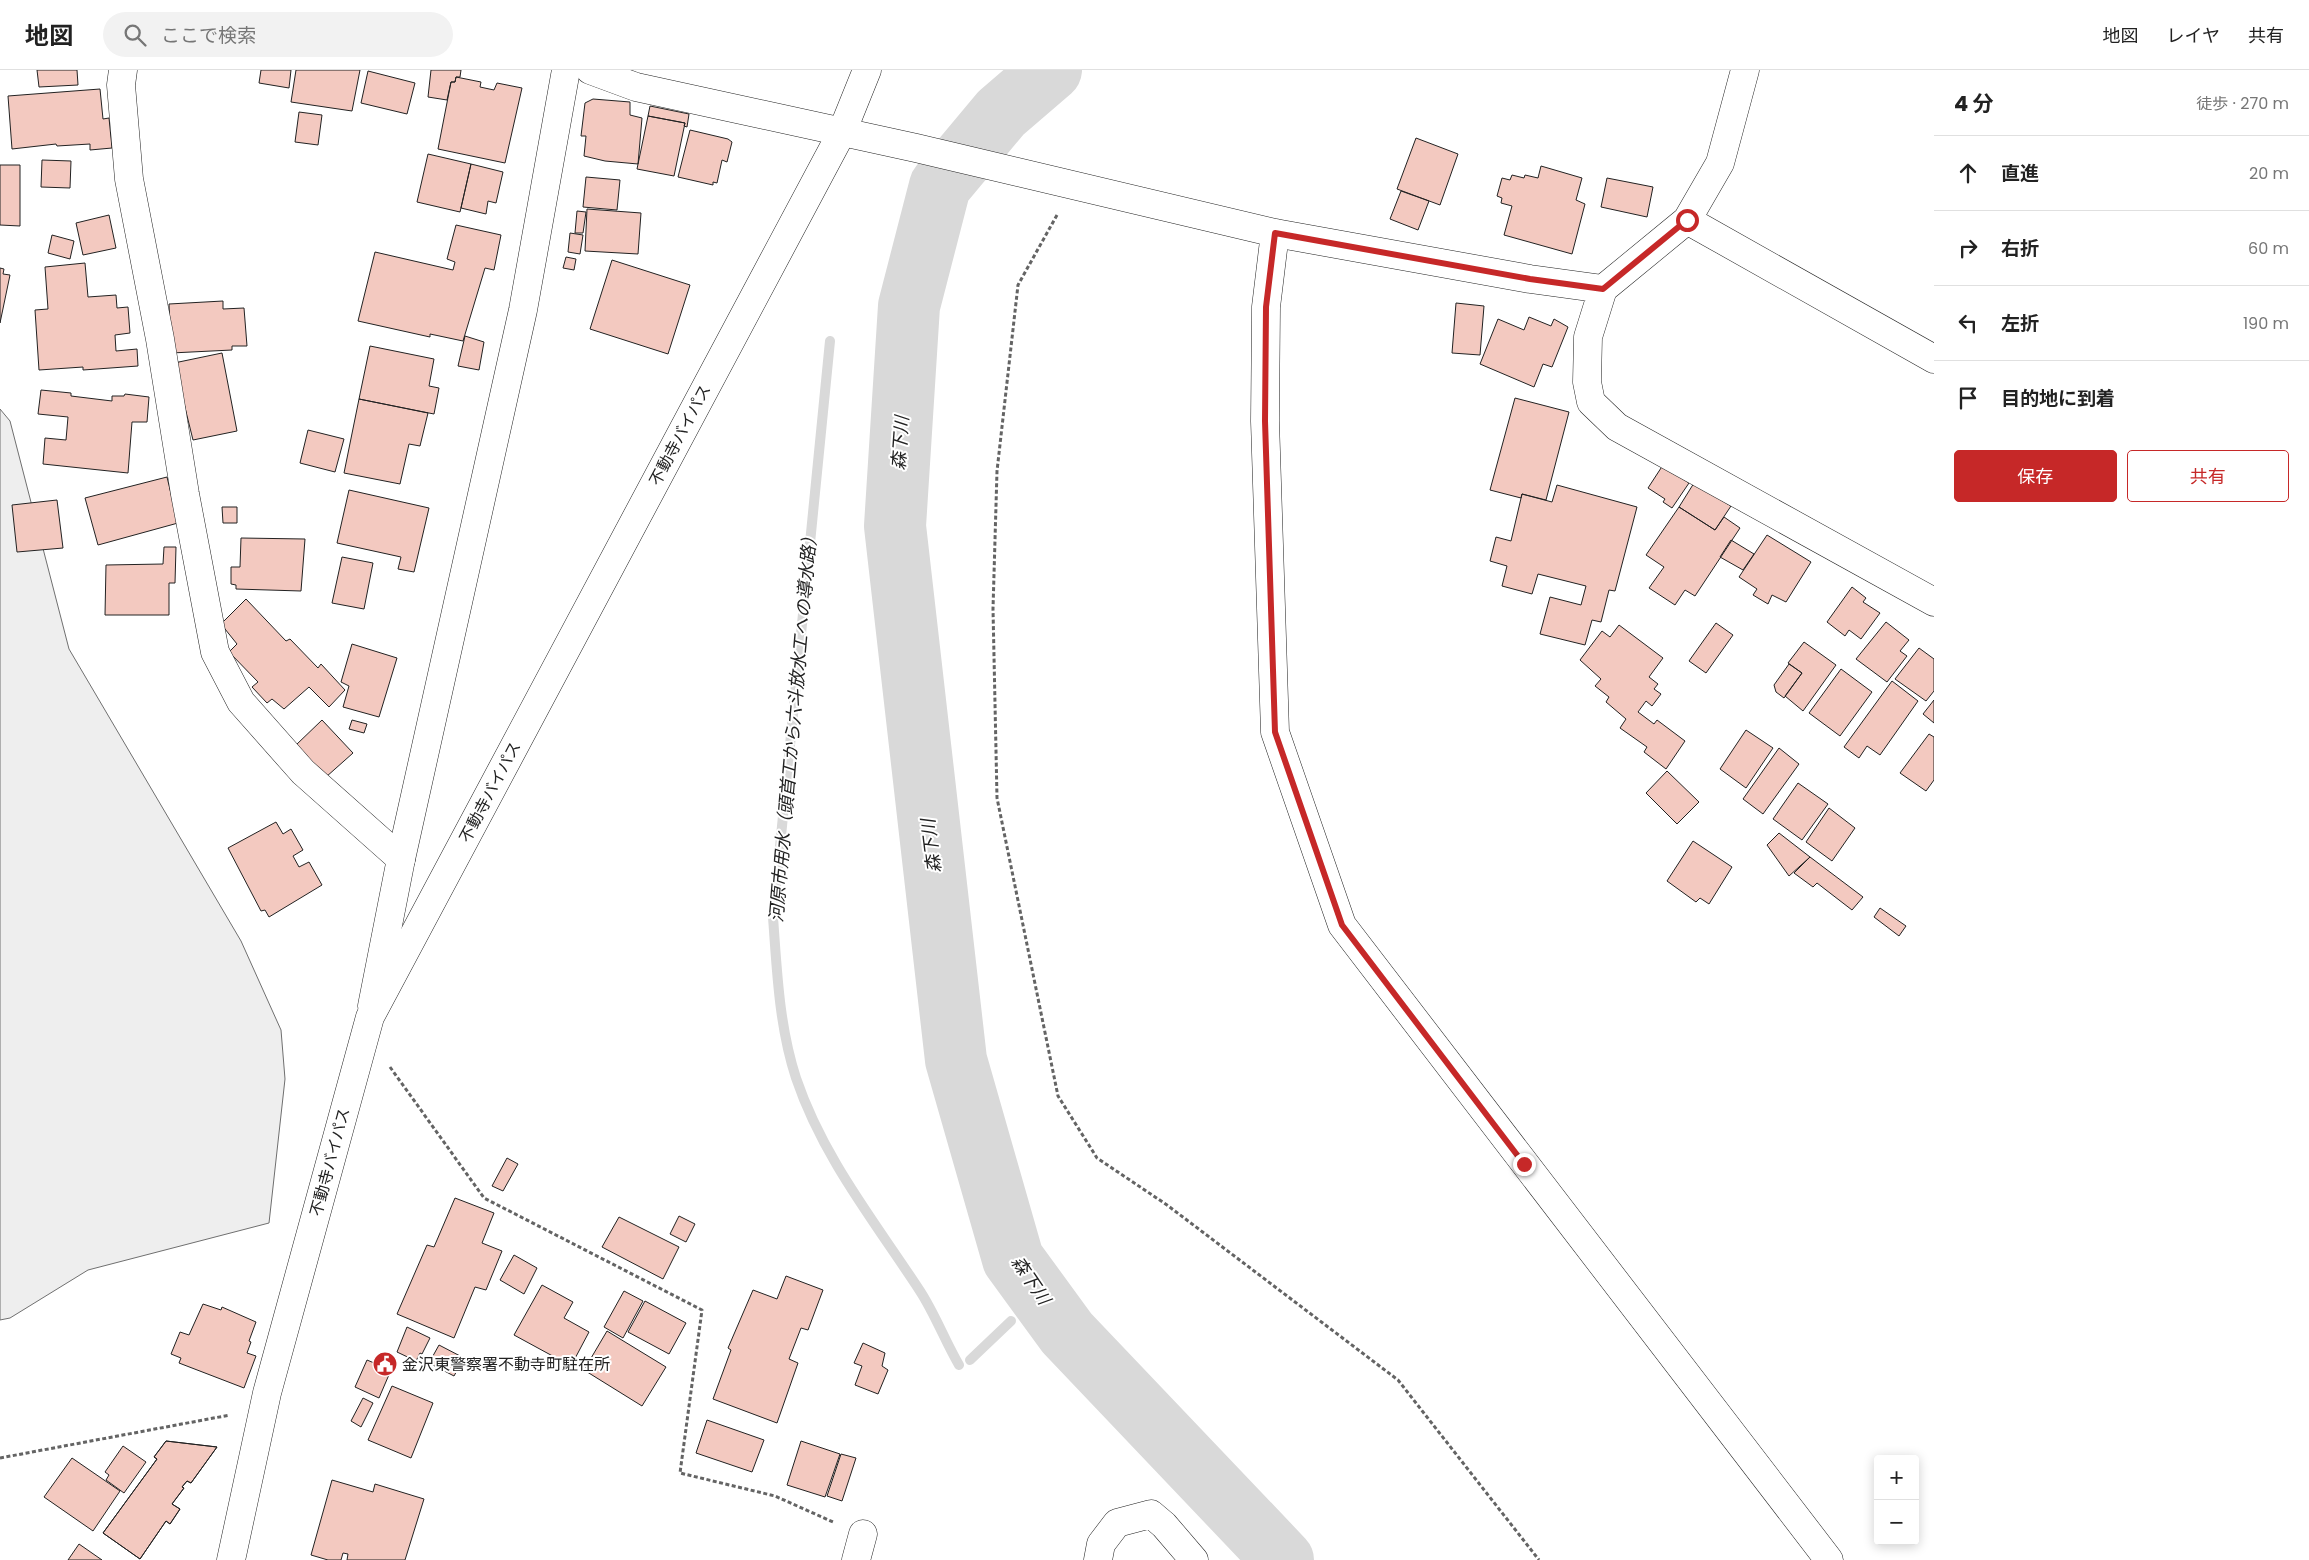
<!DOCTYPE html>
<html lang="ja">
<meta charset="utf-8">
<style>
body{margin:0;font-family:Poppins,"Noto Sans JP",sans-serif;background:#f2f2f2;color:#222}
.controls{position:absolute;right:15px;bottom:15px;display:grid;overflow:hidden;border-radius:5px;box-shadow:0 2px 12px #0003}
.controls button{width:45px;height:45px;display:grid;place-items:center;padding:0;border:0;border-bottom:1px solid #e0e0e0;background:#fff;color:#222;font:25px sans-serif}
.stop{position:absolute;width:15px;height:15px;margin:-11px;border:4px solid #c62828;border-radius:50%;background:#fff}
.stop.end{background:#c62828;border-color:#fff;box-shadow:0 1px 5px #0008}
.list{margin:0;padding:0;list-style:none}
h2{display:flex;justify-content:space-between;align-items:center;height:65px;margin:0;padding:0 20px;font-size:21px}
h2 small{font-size:16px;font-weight:400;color:#767676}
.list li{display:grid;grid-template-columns:32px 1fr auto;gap:15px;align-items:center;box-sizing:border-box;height:75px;padding:0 20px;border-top:1px solid #e0e0e0}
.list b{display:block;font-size:19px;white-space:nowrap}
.list em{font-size:16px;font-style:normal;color:#767676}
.actions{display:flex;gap:10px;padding:15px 20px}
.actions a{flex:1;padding:11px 0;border:1px solid #c62828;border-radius:5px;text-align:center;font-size:18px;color:#c62828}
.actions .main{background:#c62828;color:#fff}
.icon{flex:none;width:28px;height:28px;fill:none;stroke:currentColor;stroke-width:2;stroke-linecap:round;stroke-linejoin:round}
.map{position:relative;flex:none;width:1934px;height:1490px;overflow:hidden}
header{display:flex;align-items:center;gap:30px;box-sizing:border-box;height:70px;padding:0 25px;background:#fff;border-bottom:1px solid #e0e0e0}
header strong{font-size:24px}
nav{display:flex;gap:28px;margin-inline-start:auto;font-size:18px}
.search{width:350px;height:45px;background:#f2f2f2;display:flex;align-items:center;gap:12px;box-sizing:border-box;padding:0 18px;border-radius:28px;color:#767676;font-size:19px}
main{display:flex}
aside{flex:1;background:#fff}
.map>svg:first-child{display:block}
.green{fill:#eee;stroke:#6f6f6f}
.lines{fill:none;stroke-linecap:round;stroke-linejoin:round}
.stream{stroke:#d9d9d9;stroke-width:10}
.river{stroke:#d9d9d9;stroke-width:62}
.building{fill:#f3c9c0;stroke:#222}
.minor-casing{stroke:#222;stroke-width:29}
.tertiary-casing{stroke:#222;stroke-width:29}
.trunk-casing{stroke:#222;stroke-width:29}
.path{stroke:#646464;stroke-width:3;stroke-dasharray:4 2.5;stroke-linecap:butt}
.minor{stroke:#fff;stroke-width:28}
.tertiary{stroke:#fff;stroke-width:28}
.trunk{stroke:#fff;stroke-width:28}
.route{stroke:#c62828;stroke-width:6}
.labels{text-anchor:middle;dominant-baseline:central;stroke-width:4;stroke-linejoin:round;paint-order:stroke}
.street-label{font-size:16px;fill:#222;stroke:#fff}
.poi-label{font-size:16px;fill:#222;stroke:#fff;text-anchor:start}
.water-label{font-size:18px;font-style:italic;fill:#222;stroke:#fff}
</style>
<header>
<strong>地図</strong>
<div class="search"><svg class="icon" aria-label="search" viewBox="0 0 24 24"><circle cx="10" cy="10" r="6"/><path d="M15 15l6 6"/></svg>ここで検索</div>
<nav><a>地図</a><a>レイヤ</a><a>共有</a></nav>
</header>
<main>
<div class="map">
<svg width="1934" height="1490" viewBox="0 0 1934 1490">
<rect width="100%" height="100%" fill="#fff"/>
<path class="green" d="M 0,339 L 10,351 L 69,579 L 241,871 L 281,960 L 285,1009 L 269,1153 L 88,1200 L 10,1248 L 0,1250 Z"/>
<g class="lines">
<path class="stream" d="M 830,271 L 773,847 C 777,901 779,956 796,1008 C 823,1088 875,1152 920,1221 C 935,1244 945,1271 959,1295
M 970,1290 L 1011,1251"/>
<path class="river" d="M 1051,0 L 1001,43 L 940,116 L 909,236 L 895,456 L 956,990 L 1013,1189 L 1067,1263 L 1283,1490"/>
</g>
<path class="building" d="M 37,0 L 77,0 L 78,15 L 39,17 Z
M 261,0 L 291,0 L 289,18 L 259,13 Z
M 296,0 L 360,0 L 352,41 L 291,32 Z
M 431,0 L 461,0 L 460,7 L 456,7 L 455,12 L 451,12 L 447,30 L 428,27 Z
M 368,1 L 415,13 L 407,44 L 361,33 Z
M 456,7 L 481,12 L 480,17 L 494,20 L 497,13 L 522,18 L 505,93 L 438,79 L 451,12 L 455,12 Z
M 100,19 L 103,49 L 109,48 L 112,78 L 90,80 L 90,74 L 57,76 L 56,74 L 12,79 L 8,26 Z
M 593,29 L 630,32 L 630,45 L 642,48 L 638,94 L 605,91 L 584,86 L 586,66 L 581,66 L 585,33 Z
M 650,36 L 689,44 L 687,57 L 684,56 L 685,53 L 648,46 Z
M 299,42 L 322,45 L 318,75 L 295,72 Z
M 648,46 L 685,53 L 674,106 L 637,99 Z
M 690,60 L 728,69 L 732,72 L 727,92 L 722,90 L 717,113 L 713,112 L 713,115 L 678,107 Z
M 1416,68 L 1458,84 L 1440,135 L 1397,119 Z
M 428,84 L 471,94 L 460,142 L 417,132 Z
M 42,90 L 71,91 L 70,118 L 41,117 Z
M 471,94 L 503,102 L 496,133 L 488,131 L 486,144 L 461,138 Z
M 0,95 L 20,95 L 20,156 L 0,155 Z
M 1541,96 L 1582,108 L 1576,130 L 1585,134 L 1572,184 L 1504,165 L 1512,136 L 1501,133 L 1502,128 L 1497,126 L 1502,108 L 1510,110 L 1512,105 L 1524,108 L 1525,105 L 1538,108 Z
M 586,107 L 620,110 L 617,140 L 583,137 Z
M 1607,108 L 1653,117 L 1647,147 L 1601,137 Z
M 1401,121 L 1429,131 L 1418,160 L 1390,149 Z
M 587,139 L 641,143 L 638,184 L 585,181 Z
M 577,141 L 586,142 L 583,163 L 575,163 Z
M 109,145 L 116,178 L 83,185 L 76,153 Z
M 456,155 L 501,165 L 494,200 L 485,198 L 463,271 L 430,264 L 430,267 L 358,251 L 375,182 L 453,200 L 455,192 L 447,189 Z
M 570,163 L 583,165 L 580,184 L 568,182 Z
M 52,165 L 74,171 L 70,189 L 48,183 Z
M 566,187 L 576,189 L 574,200 L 563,198 Z
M 612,190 L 690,215 L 668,284 L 590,259 Z
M 85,193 L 88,227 L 116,225 L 117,238 L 128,237 L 130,263 L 115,265 L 116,281 L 137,279 L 138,296 L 83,300 L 83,297 L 39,300 L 35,240 L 48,239 L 45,197 Z
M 0,198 L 4,199 L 3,204 L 10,205 L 0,253 Z
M 223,231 L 223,239 L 244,238 L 247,276 L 232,276 L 232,280 L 171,283 L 169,234 Z
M 1456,233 L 1484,236 L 1480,285 L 1452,283 Z
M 1529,247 L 1551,256 L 1554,249 L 1568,257 L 1552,297 L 1543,294 L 1534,317 L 1480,294 L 1498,249 L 1524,260 Z
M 465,266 L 484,272 L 479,300 L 458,296 Z
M 370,276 L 434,289 L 429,316 L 439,318 L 434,344 L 359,329 Z
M 222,283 L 237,361 L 193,370 L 174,293 Z
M 41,320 L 71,323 L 71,326 L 112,331 L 112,326 L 124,326 L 125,324 L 149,327 L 147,352 L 132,352 L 128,403 L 43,394 L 45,368 L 66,370 L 68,347 L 38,344 Z
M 1515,328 L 1569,342 L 1546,430 L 1522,424 L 1521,428 L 1490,420 Z
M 359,329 L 428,343 L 420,376 L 409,374 L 400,414 L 344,403 Z
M 308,360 L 344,369 L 335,402 L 300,393 Z
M 1663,395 L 1689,413 L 1672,438 L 1663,432 L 1665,429 L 1648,418 Z
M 167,407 L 178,453 L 98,475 L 85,428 Z
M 1694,413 L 1731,436 L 1715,460 L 1679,437 Z
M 1557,415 L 1637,437 L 1615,521 L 1609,520 L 1601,552 L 1592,550 L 1585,575 L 1540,564 L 1550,527 L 1581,535 L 1586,516 L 1538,504 L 1532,524 L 1502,516 L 1507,496 L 1490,491 L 1496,467 L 1511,471 L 1522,424 L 1552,432 Z
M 349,420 L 429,438 L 414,502 L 398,499 L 401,487 L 337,473 Z
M 57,430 L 63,478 L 17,482 L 12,435 Z
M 222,437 L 237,437 L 237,453 L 223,453 Z
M 1679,437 L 1715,460 L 1724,447 L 1740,458 L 1695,526 L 1685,520 L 1675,535 L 1649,518 L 1664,497 L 1646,485 Z
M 1767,465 L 1811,492 L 1786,532 L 1772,525 L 1768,534 L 1753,525 L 1757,519 L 1739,507 Z
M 241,468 L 305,469 L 301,521 L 236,519 L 236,515 L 231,514 L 231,497 L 240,497 Z
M 1731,470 L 1754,484 L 1743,500 L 1720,487 Z
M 164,477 L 176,477 L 175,513 L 169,513 L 169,545 L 105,545 L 106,495 L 163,494 Z
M 342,487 L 373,493 L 364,539 L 332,533 Z
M 1852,517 L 1866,528 L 1863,532 L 1880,543 L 1861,569 L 1849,560 L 1845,566 L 1827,552 Z
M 246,529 L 286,571 L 290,569 L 318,598 L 321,594 L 345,620 L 329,637 L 309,617 L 284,639 L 272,629 L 267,633 L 252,617 L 258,612 L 229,582 L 237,574 L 221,554 Z
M 1886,552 L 1909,570 L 1900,581 L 1907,586 L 1887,612 L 1856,589 Z
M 1716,553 L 1733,565 L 1706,603 L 1689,591 Z
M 1619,555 L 1663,588 L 1649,607 L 1658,614 L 1654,619 L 1661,624 L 1652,636 L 1646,631 L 1638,642 L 1654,654 L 1657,650 L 1685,671 L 1666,699 L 1644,682 L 1647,677 L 1620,658 L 1626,649 L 1606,632 L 1609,627 L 1595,616 L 1601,609 L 1580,590 L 1602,561 L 1610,567 Z
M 1804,572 L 1836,595 L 1803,641 L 1785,626 L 1802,603 L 1788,593 Z
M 352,574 L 397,588 L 379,647 L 343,637 L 349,616 L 341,612 Z
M 1919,578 L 1934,589 L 1934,621 L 1926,631 L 1895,609 Z
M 1789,594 L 1802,603 L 1784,628 L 1776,622 L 1774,615 Z
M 1841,599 L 1872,622 L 1840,666 L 1809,643 Z
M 1892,611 L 1918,631 L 1880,685 L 1867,676 L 1859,688 L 1844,677 Z
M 1934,630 L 1934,653 L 1923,644 Z
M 322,650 L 353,683 L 326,707 L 296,675 Z
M 352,650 L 367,654 L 364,663 L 349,659 Z
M 1746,660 L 1773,678 L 1746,718 L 1720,699 Z
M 1929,664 L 1934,667 L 1934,710 L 1926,721 L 1900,703 Z
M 1779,678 L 1799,694 L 1763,744 L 1743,729 Z
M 1667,701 L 1699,732 L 1677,754 L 1646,723 Z
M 1798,713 L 1828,734 L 1802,770 L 1773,749 Z
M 1829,738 L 1855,758 L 1832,791 L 1806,772 Z
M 276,752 L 283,764 L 291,759 L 303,780 L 293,786 L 299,797 L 309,792 L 322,815 L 269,847 L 265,840 L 261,841 L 228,778 Z
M 1779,763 L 1810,787 L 1789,806 L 1767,775 Z
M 1693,771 L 1732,797 L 1709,834 L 1700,828 L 1696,832 L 1667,811 Z
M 1810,787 L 1863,827 L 1852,840 L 1817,813 L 1813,817 L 1794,803 Z
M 1880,838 L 1906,856 L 1899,866 L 1874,847 Z
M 507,1088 L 518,1094 L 503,1121 L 492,1116 Z
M 455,1128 L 494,1143 L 482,1173 L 502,1181 L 486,1220 L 475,1217 L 454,1268 L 397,1244 L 427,1175 L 434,1177 Z
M 679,1146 L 695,1154 L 686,1172 L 670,1164 Z
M 619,1147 L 679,1177 L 663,1209 L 602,1177 Z
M 514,1185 L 537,1198 L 524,1224 L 500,1210 Z
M 786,1206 L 823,1220 L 808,1260 L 801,1258 L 789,1289 L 798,1293 L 777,1353 L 713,1329 L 731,1280 L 728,1278 L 753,1220 L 777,1229 Z
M 542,1215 L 573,1232 L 564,1248 L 589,1262 L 571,1296 L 514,1265 Z
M 624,1221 L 643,1231 L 623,1268 L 604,1257 Z
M 645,1231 L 686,1253 L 669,1284 L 628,1262 Z
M 203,1234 L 221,1240 L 222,1237 L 256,1252 L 249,1271 L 251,1272 L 247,1283 L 256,1286 L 244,1318 L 179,1293 L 181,1288 L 171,1284 L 180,1262 L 189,1265 Z
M 407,1257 L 430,1268 L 422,1284 L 420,1283 L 416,1291 L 397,1282 Z
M 607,1261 L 666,1297 L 642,1336 L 584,1300 Z
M 863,1273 L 885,1283 L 882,1296 L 888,1300 L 878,1324 L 855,1315 L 862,1296 L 854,1293 Z
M 439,1275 L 464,1288 L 454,1306 L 429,1293 Z
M 367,1290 L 391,1300 L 379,1328 L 355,1317 Z
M 392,1316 L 433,1333 L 411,1388 L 368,1370 Z
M 363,1328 L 373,1333 L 361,1357 L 351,1351 Z
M 707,1350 L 764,1370 L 752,1402 L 696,1383 Z
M 166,1371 L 217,1377 L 191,1413 L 187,1411 L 182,1417 L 184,1418 L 172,1434 L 180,1439 L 170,1454 L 166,1451 L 140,1489 L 103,1463 L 157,1389 L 154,1387 Z
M 166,1371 L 217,1377 L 191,1413 L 187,1411 L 182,1417 L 184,1418 L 172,1434 L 180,1439 L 170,1454 L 166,1451 L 140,1489 L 103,1463 L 157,1389 L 154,1387 Z
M 801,1371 L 840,1384 L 825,1427 L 787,1415 Z
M 123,1376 L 146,1392 L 124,1423 L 106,1410 L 109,1405 L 105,1402 Z
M 841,1384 L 856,1388 L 842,1431 L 827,1426 Z
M 72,1388 L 120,1421 L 93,1461 L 44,1427 Z
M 332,1410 L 373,1422 L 375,1414 L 424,1429 L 405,1490 L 347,1490 L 348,1484 L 343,1483 L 341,1490 L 328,1490 L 311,1485 Z
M 79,1474 L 102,1490 L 68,1490 Z"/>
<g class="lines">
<defs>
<path id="minor" d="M 123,0 L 121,15 L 129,109 L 160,269 L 185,424 L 215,582 L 241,632 L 303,702 L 401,789
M 590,0 L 636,17 L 916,78 L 1275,163 L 1530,209 L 1603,219
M 1745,0 L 1720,93 L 1687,150 L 1603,219 L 1588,267 L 1587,312 L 1591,332 L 1617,357 L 1934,532
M 1687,150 L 1934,289
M 1275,163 L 1266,237 L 1265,351 L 1275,662 L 1342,855 L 1829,1490
M 856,1490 L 863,1464
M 1098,1490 L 1101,1474 L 1117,1453 L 1151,1444 L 1164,1455 L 1194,1490"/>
<path id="tertiary" d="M 372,936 L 401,789 L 523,240 L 566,0"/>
<path id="trunk" d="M 231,1490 L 267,1323 L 370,947 L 842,62 L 867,0"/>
</defs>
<use href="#minor" class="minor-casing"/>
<use href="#tertiary" class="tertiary-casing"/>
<use href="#trunk" class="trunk-casing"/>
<path class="path" d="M 1057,145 L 1018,215 L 997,401 L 993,539 L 997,728 L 1058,1026 L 1097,1088 L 1167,1135 L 1398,1310 L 1539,1490
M 390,997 L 484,1128 L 702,1240 L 680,1403 L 775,1426 L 833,1452
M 0,1388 L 230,1345"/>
<use href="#minor" class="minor"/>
<use href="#tertiary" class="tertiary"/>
<use href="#trunk" class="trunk"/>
</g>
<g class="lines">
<path class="route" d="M 1524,1094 L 1342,855 L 1275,662 L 1265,351 L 1266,237 L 1275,163 L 1530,209 L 1603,219 L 1687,150"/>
</g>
<defs>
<symbol id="civic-disc" viewBox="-11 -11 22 22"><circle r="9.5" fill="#c62828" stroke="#fff"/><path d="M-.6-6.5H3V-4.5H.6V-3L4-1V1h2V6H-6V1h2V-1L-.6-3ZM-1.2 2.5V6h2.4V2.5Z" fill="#fff"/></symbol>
</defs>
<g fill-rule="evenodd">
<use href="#civic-disc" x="371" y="1280" width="28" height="28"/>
</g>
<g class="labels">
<g class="street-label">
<text transform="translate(680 365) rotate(-62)">不動寺バイパス</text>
<text transform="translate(490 722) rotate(-62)">不動寺バイパス</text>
<text transform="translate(330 1092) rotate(-75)">不動寺バイパス</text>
</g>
<g class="poi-label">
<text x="402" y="1294">金沢東警察署不動寺町駐在所</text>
</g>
<g class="water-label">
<text transform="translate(900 373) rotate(-86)">森下川</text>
<text transform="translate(793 655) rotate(-85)">河原市用水（頭首工から六斗放水工への導水路）</text>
<text transform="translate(931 776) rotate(-97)">森下川</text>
<text transform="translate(1031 1210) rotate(56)">森下川</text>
</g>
</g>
</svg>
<div class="controls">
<button>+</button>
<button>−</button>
</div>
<div class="stop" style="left:1687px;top:150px"></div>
<div class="stop end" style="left:1524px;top:1094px"></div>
</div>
<aside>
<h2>4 分<small>徒歩 · 270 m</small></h2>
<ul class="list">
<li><svg class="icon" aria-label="ahead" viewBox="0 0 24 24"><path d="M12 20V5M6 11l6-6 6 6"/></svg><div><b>直進</b></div><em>20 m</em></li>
<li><svg class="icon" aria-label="right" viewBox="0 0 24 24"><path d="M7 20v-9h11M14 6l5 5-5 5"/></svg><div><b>右折</b></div><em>60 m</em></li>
<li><svg class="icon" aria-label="left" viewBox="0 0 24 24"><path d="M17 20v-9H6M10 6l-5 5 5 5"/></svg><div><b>左折</b></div><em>190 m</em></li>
<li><svg class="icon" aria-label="arrive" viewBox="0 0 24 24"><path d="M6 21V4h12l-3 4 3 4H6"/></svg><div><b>目的地に到着</b></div></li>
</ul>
<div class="actions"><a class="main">保存</a><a>共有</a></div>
</aside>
</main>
